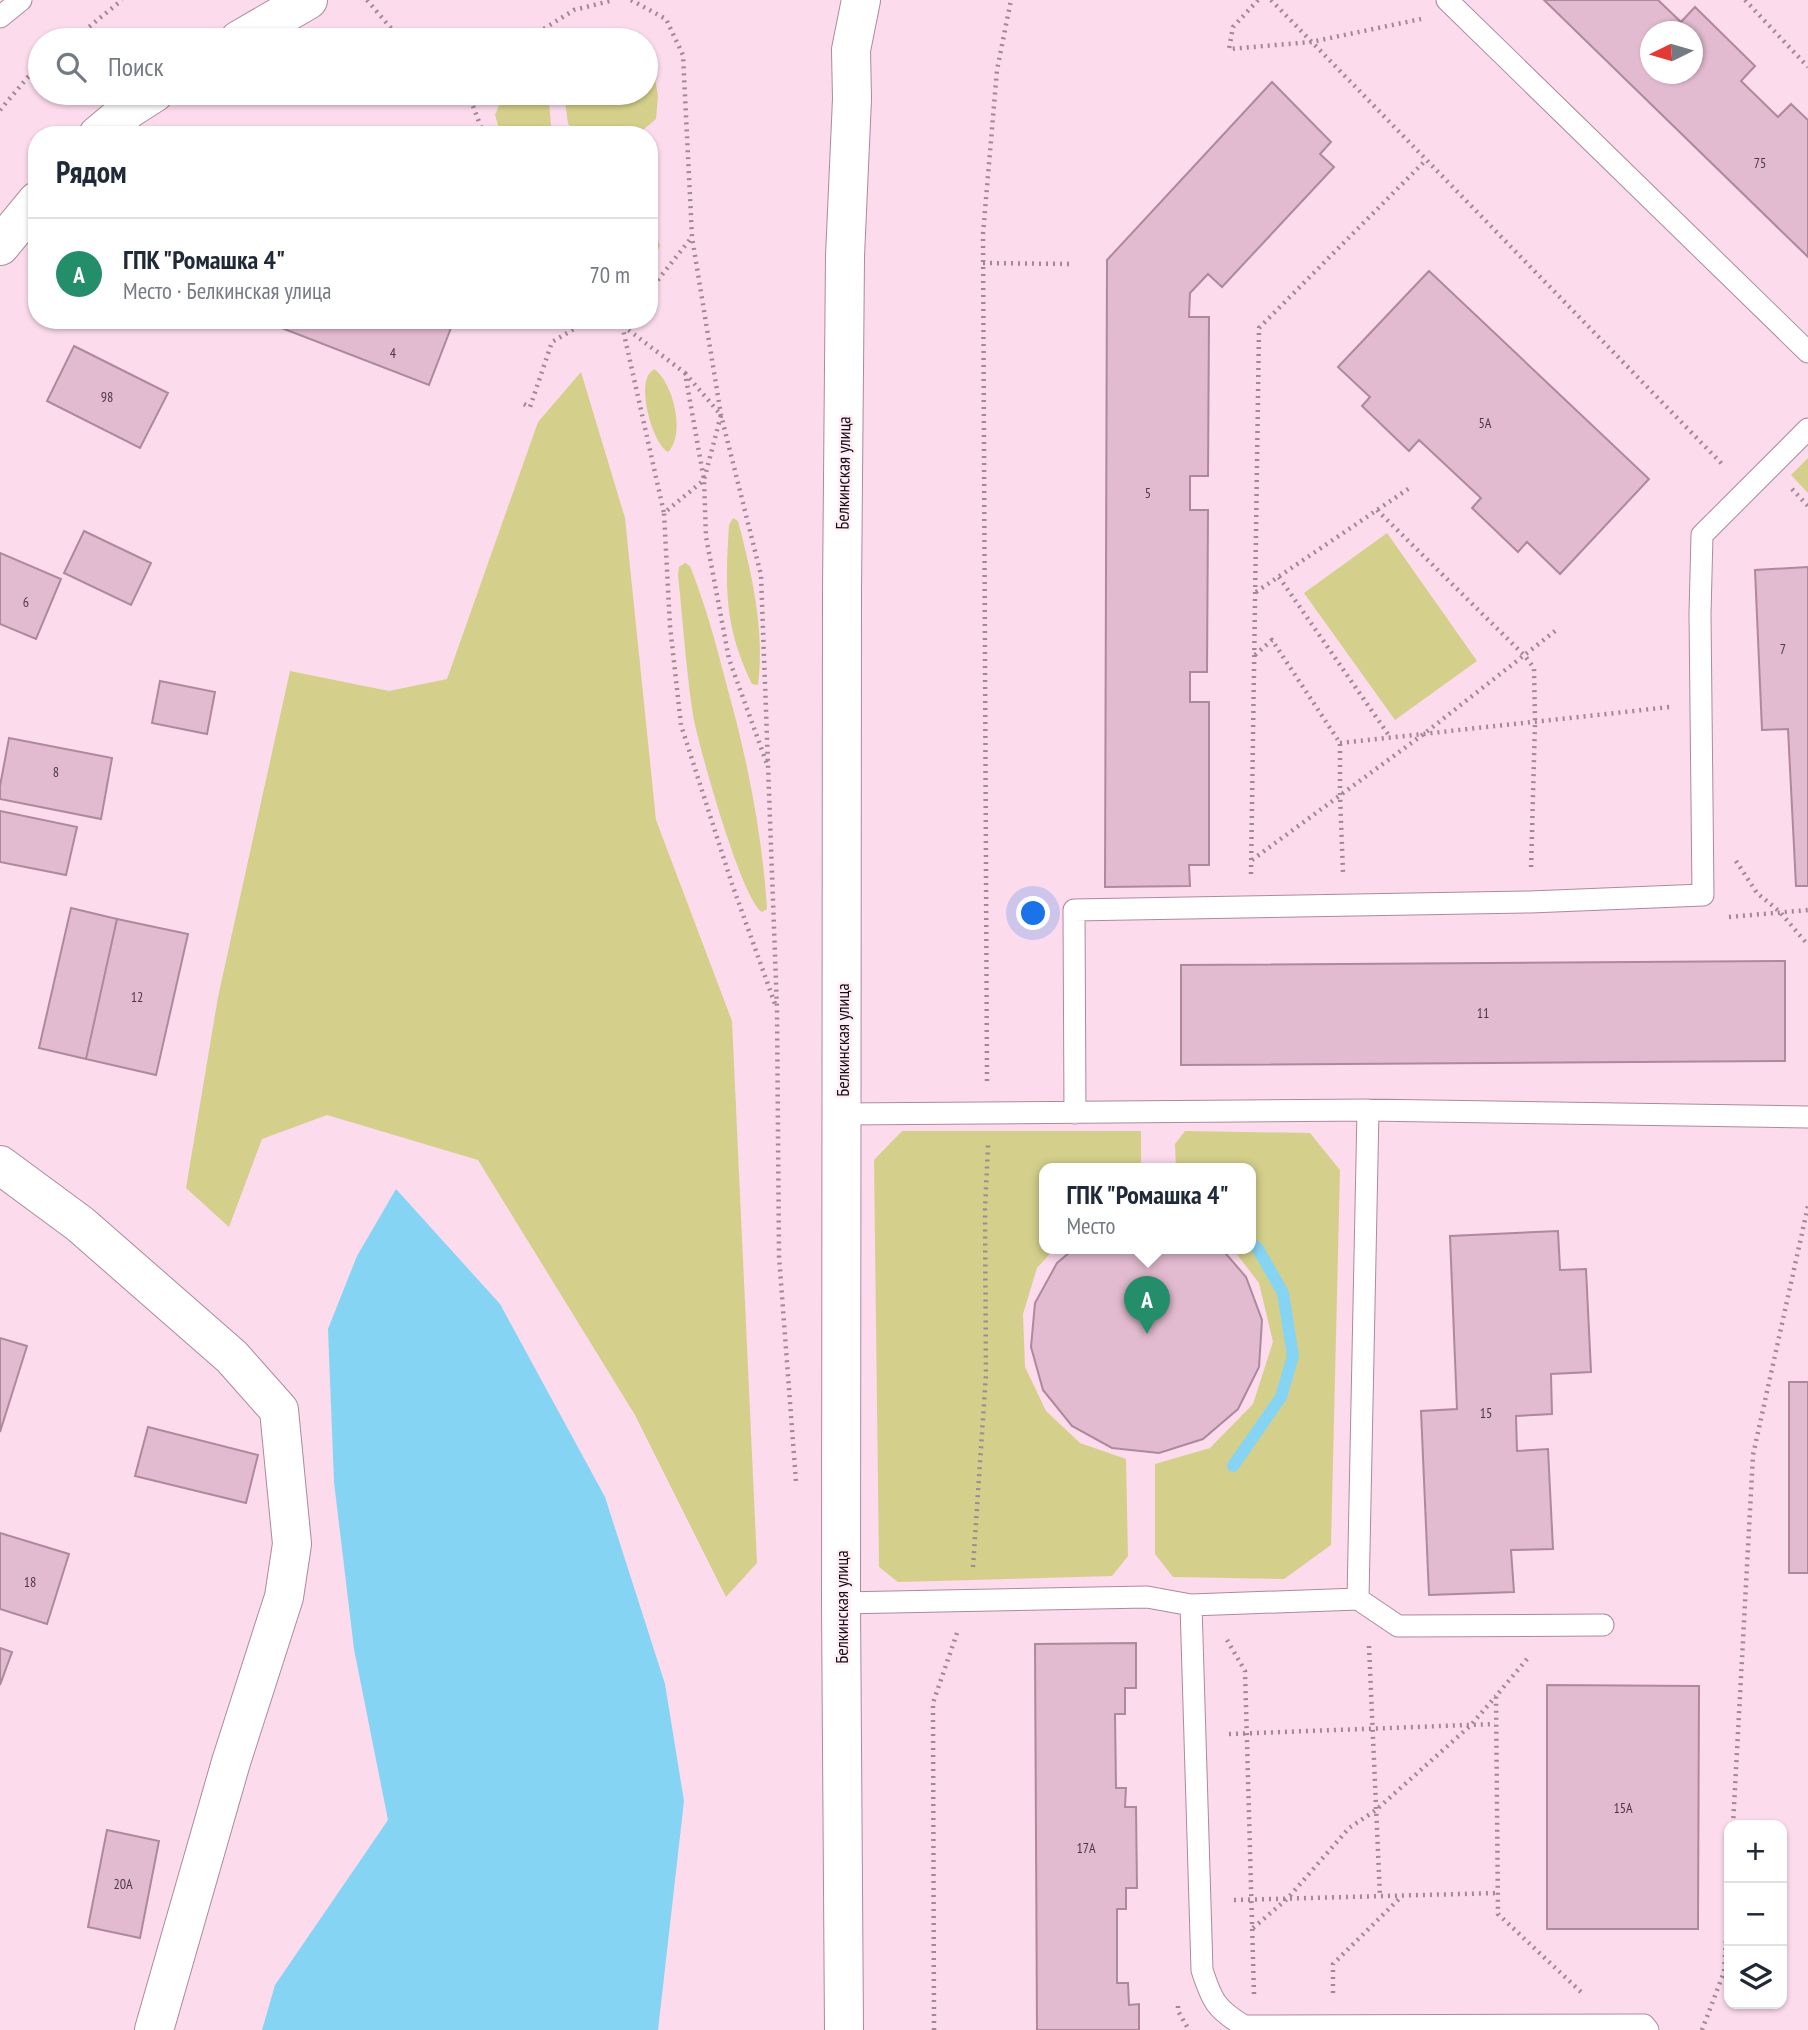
<!DOCTYPE html>
<html lang="ru">
<meta charset="utf-8">
<style>
body{margin:0;font-family:"PT Sans Narrow",sans-serif;background:#f2f2f3;color:#1f2937}
.controls{position:absolute;right:21px;bottom:21px;display:grid;overflow:hidden;border-radius:14px;box-shadow:0 2px 5px #0004}
.controls button{width:63px;height:63px;display:grid;place-items:center;padding:0;border:0;border-bottom:2px solid #e0e1e3;background:#fff;color:#1f2937;font:35px sans-serif}
.compass{position:absolute;left:1640px;top:21px;width:63px;height:63px;border-radius:50%;background:#fff;box-shadow:0 2px 5px #0004;rotate:265deg}
.you{position:absolute;left:1034px;top:914px;width:24px;height:24px;margin:-18px;border:5px solid #fff;border-radius:50%;background:#1a73e8;box-shadow:0 0 0 10px #1a73e833}
.badge{display:grid;place-items:center;width:46px;height:46px;border-radius:50%;background:#248d69;color:#fff;font-size:23px;font-weight:700}
.pin{position:absolute;translate:-50% -58px;filter:drop-shadow(0 2px 4px #0008)}
.pin::after{content:'';position:absolute;top:37px;width:24px;height:21px;background:inherit;clip-path:polygon(0 0,100% 0,50% 100%)}
.popup{position:absolute;left:1039px;top:1163px;width:217px;height:91px;box-sizing:border-box;display:grid;place-content:center;border-radius:14px;background:#fff;filter:drop-shadow(0 2px 5px #0005);font-size:23px;white-space:nowrap;color:#747a83}
.popup b{font-size:26px;color:#1f2937}
.popup::after{content:'';position:absolute;left:50%;top:100%;margin-left:-14px;border:14px solid transparent;border-top-color:#fff}
.list{margin:0;padding:0;list-style:none}
h2{display:flex;justify-content:space-between;align-items:center;height:91px;margin:0;padding:0 28px;font-size:30px}
h2 small{font-size:23px;font-weight:400;color:#747a83}
.list li{display:grid;grid-template-columns:46px 1fr auto;gap:21px;align-items:center;box-sizing:border-box;height:112px;padding:0 28px;border-top:2px solid #e0e1e3}
.list b{display:block;font-size:26px;white-space:nowrap}
.list p{margin:0;font-size:23px;white-space:nowrap;color:#747a83}
.list em{font-size:23px;font-style:normal;color:#747a83}
.icon{flex:none;width:38px;height:38px;fill:none;stroke:currentColor;stroke-width:2;stroke-linecap:round;stroke-linejoin:round}
.map{position:relative;flex:none;width:1808px;height:2030px;overflow:hidden}
.search{position:absolute;background:#fff;box-shadow:0 2px 5px #0004;left:28px;top:28px;width:630px;height:77px;display:flex;align-items:center;gap:18px;box-sizing:border-box;padding:0 24px;border-radius:38px;color:#747a83;font-size:26px}
.panel{position:absolute;background:#fff;box-shadow:0 2px 5px #0004;left:28px;top:126px;width:630px;height:203px;border-radius:28px}
.map>svg:first-child{display:block}
.green{fill:#d4d08b}
.water{fill:#86d4f3}
.lines{fill:none;stroke-linecap:round;stroke-linejoin:round}
.stream{stroke:#86d4f3;stroke-width:12}
.building{fill:#e3bbd0;stroke:#ae899d;stroke-width:2;fill-rule:evenodd}
.service-casing{stroke:#ae899d;stroke-width:23}
.minor-casing{stroke:#ae899d;stroke-width:40}
.tertiary-casing{stroke:#ae899d;stroke-width:40}
.path{stroke:#a18895;stroke-width:4.5;stroke-dasharray:2 5;stroke-linecap:butt}
.service{stroke:#fff;stroke-width:21}
.minor{stroke:#fff;stroke-width:38}
.tertiary{stroke:#fff;stroke-width:38}
.labels{text-anchor:middle;dominant-baseline:central;stroke-width:5;stroke-linejoin:round;paint-order:stroke}
.number-label{font-size:14px;fill:#4c3842}
.street-label{font-size:18px;fill:#190c13;stroke:#ffeef6}
</style>
<div class="map">
<svg width="1808" height="2030" viewBox="0 0 1808 2030">
<rect width="100%" height="100%" fill="#fcdbec"/>
<path class="green" d="M 646,50 L 651,54 L 658,96 L 656,119 L 637,135 L 580,135 L 568,124 L 564,93 L 646,93 Z
M 504,93 L 548,93 L 552,135 L 501,135 L 495,115 Z
M 649,214 L 660,246 L 649,267 Z
M 654,369 C 673,382 686,434 668,452 C 653,443 640,395 647,378 C 648,374 651,372 654,369 Z
M 581,372 L 625,518 L 656,820 L 732,1021 L 757,1563 L 726,1597 L 635,1415 L 478,1160 L 327,1115 L 262,1139 L 229,1227 L 186,1188 L 218,997 L 290,671 L 389,691 L 447,679 L 538,422 Z
M 1808,458 L 1808,493 L 1791,475 Z
M 733,518 L 738,521 C 752,574 765,631 758,685 L 752,684 C 724,626 725,587 729,525 Z
M 1387,533 L 1477,661 L 1395,720 L 1304,593 Z
M 685,563 L 690,566 C 705,604 716,643 726,683 C 747,758 762,831 767,909 L 762,912 C 742,901 698,744 693,715 C 686,669 683,622 678,575 L 679,567 Z
M 902,1131 L 1141,1131 L 1141,1168 L 1044,1168 L 1044,1248 L 1055,1248 L 1037,1268 L 1023,1314 L 1025,1367 L 1046,1411 L 1080,1443 L 1126,1459 L 1128,1556 L 1112,1576 L 898,1582 L 879,1567 L 874,1160 Z
M 1185,1131 L 1310,1133 L 1340,1170 L 1331,1545 L 1284,1579 L 1173,1577 L 1155,1554 L 1155,1464 L 1210,1448 L 1253,1404 L 1273,1342 L 1259,1283 L 1232,1248 L 1250,1248 L 1250,1168 L 1176,1168 L 1175,1144 Z"/>
<path class="water" d="M 396,1189 L 500,1304 L 605,1497 L 665,1684 L 684,1801 L 658,2030 L 262,2030 L 275,1985 L 388,1820 L 354,1649 L 334,1482 L 328,1329 L 357,1256 Z"/>
<g class="lines">
<path class="stream" d="M 1233,1466 L 1281,1397 L 1293,1356 L 1283,1293 L 1258,1249 L 1250,1242"/>
</g>
<path class="building" d="M 1544,0 L 1658,0 L 1681,22 L 1695,7 L 1755,66 L 1741,81 L 1778,117 L 1791,104 L 1808,120 L 1808,257 ZM 1650,32 L 1692,32 L 1692,74 L 1650,74 Z
M 1272,82 L 1331,142 L 1320,154 L 1334,167 L 1222,287 L 1208,274 L 1190,293 L 1189,317 L 1209,317 L 1208,476 L 1190,476 L 1190,510 L 1208,510 L 1207,672 L 1190,672 L 1190,702 L 1209,702 L 1209,865 L 1189,865 L 1190,886 L 1105,887 L 1107,260 Z
M 1429,271 L 1649,479 L 1560,574 L 1527,542 L 1518,552 L 1472,508 L 1481,498 L 1419,440 L 1409,451 L 1362,406 L 1370,397 L 1338,367 Z
M 261,320 L 454,320 L 429,385 Z
M 74,346 L 168,393 L 140,448 L 47,401 Z
M 84,531 L 151,563 L 131,605 L 64,573 Z
M 0,553 L 61,579 L 36,639 L 0,624 Z
M 1808,567 L 1808,886 L 1796,886 L 1788,729 L 1762,730 L 1755,570 Z
M 160,681 L 215,692 L 207,734 L 152,723 Z
M 9,738 L 112,758 L 101,819 L 0,799 L 0,786 Z
M 0,811 L 77,827 L 66,875 L 0,862 Z
M 71,908 L 117,919 L 86,1059 L 39,1048 Z
M 117,919 L 188,934 L 156,1075 L 86,1059 Z
M 1785,961 L 1785,1061 L 1181,1065 L 1181,965 Z
M 1558,1231 L 1560,1270 L 1586,1269 L 1591,1372 L 1551,1374 L 1552,1414 L 1516,1416 L 1517,1451 L 1548,1449 L 1553,1549 L 1511,1550 L 1514,1592 L 1429,1595 L 1421,1411 L 1457,1409 L 1450,1236 Z
M 1075,1248 L 1221,1248 L 1246,1277 L 1262,1320 L 1259,1367 L 1238,1409 L 1203,1439 L 1159,1453 L 1112,1448 L 1072,1426 L 1043,1390 L 1031,1347 L 1035,1303 L 1057,1263 Z
M 0,1338 L 27,1346 L 0,1432 Z
M 1789,1382 L 1808,1382 L 1808,1573 L 1789,1573 Z
M 148,1427 L 258,1455 L 246,1503 L 135,1476 Z
M 0,1533 L 69,1554 L 47,1624 L 0,1609 Z
M 1136,1643 L 1136,1688 L 1125,1688 L 1125,1714 L 1115,1714 L 1116,1788 L 1126,1788 L 1125,1807 L 1136,1807 L 1137,1888 L 1126,1888 L 1126,1909 L 1117,1909 L 1117,1983 L 1128,1983 L 1129,2005 L 1139,2004 L 1139,2030 L 1037,2030 L 1035,1644 Z
M 0,1648 L 12,1652 L 0,1685 Z
M 1547,1685 L 1699,1686 L 1698,1929 L 1547,1929 Z
M 107,1830 L 159,1841 L 140,1938 L 88,1927 Z"/>
<g class="lines">
<defs>
<path id="service" d="M 1447,0 L 1808,352
M 0,17 L 21,0
M 1368,1110 L 1358,1599 L 1398,1626 L 1603,1625
M 1075,1113 L 1074,910 L 1530,902 L 1703,895 L 1700,614 L 1702,535 L 1808,429
M 842,1114 L 1368,1110 L 1808,1117
M 841,1603 L 1147,1597 L 1191,1605 L 1202,1970 C 1212,2001 1216,2009 1244,2026 L 1644,2025 L 1648,2030
M 1191,1605 L 1358,1599"/>
<path id="minor" d="M 0,1165 L 80,1224 L 232,1357 L 279,1410 L 292,1544 L 284,1597 L 231,1762 L 154,2030"/>
<path id="tertiary" d="M 239,40 L 308,0
M 98,135 L 129,109 L 154,93
M 0,246 L 37,201
M 844,2030 L 841,1603 L 842,592 L 845,256 L 852,99 L 851,50 L 861,0"/>
</defs>
<use href="#service" class="service-casing"/>
<use href="#minor" class="minor-casing"/>
<use href="#tertiary" class="tertiary-casing"/>
<path class="path" d="M 367,0 L 401,40
M 631,0 L 666,19 L 683,55 L 692,237 L 721,415 L 761,575 L 777,1009 L 779,1256 L 796,1482
M 1258,0 L 1233,27 L 1229,49 L 1311,42 L 1421,19
M 1271,0 L 1724,466
M 1745,0 L 1808,67
M 73,40 L 122,0
M 526,40 L 574,10 L 614,0
M 468,93 L 484,135
M 0,110 L 28,77 L 40,67
M 983,263 L 1071,264
M 649,291 L 692,237
M 618,320 L 622,325 L 664,513
M 625,320 L 622,325 L 685,373 L 704,480 L 706,537 L 729,659 L 767,764
M 685,373 L 721,415 L 704,480 L 664,513 L 670,626 L 681,725 L 732,884 L 775,1004
M 524,404 L 530,407 L 552,342 L 589,320
M 1792,489 L 1808,506
M 1377,510 L 1525,656 L 1534,668 L 1535,722 L 1531,870
M 1279,577 L 1390,737
M 1256,592 L 1411,487
M 1255,655 L 1272,640 L 1340,743 L 1340,794 L 1343,873
M 1340,743 L 1670,707
M 1252,860 L 1425,733 L 1555,631
M 1736,861 L 1757,893 L 1780,912 L 1808,945
M 1251,874 L 1259,328 L 1426,160
M 1729,917 L 1808,910
M 987,1081 L 983,234 L 997,70 L 1011,0
M 973,1567 L 986,1374 L 985,1210 L 988,1145
M 1227,1640 L 1245,1671 L 1254,1994
M 1369,1646 L 1380,1897
M 1527,1659 L 1496,1696 L 1498,1914 L 1581,1992
M 1229,1734 L 1495,1724
M 1733,1825 L 1753,1455 L 1808,1206
M 1234,1900 L 1498,1893
M 1253,1928 L 1287,1899 L 1349,1828 L 1376,1810 L 1471,1725 L 1496,1696
M 1333,1993 L 1333,1964 L 1401,1897
M 1178,2006 L 1178,2011 L 1189,2030
M 934,2030 L 933,1703 L 957,1633
M 1702,2030 L 1724,1972 L 1729,1887"/>
<use href="#service" class="service"/>
<use href="#minor" class="minor"/>
<use href="#tertiary" class="tertiary"/>
</g>
<g class="labels">
<g class="number-label">
<text x="1760" y="163">75</text>
<text x="393" y="353">4</text>
<text x="107" y="397">98</text>
<text x="1485" y="423">5А</text>
<text x="1148" y="493">5</text>
<text x="26" y="602">6</text>
<text x="1783" y="649">7</text>
<text x="56" y="772">8</text>
<text x="137" y="997">12</text>
<text x="1483" y="1013">11</text>
<text x="1486" y="1413">15</text>
<text x="30" y="1582">18</text>
<text x="1623" y="1808">15А</text>
<text x="1086" y="1848">17А</text>
<text x="123" y="1884">20А</text>
</g>
<g class="street-label">
<text transform="translate(843 473) rotate(-89)">Белкинская улица</text>
<text transform="translate(842 1040) rotate(-90)">Белкинская улица</text>
<text transform="translate(841 1607) rotate(-90)">Белкинская улица</text>
</g>
</g>
</svg>
<div class="controls">
<button>+</button>
<button>−</button>
<button><svg class="icon" aria-label="layers" viewBox="0 0 24 24"><path d="M12 4l9 5-9 5-9-5zM3 14l9 5 9-5"/></svg></button>
</div>
<svg class="compass" viewBox="-18 -18 36 36"><path d="M0-13l5 13h-10z" fill="#e53935"/><path d="M0 13l5-13h-10z" fill="#747a83"/></svg>
<div class="you"></div>
<div class="pin badge" style="left:1147px;top:1334px">A</div>
<div class="popup"><b>ГПК &quot;Ромашка 4&quot;</b>Место</div>
<div class="search"><svg class="icon" aria-label="search" viewBox="0 0 24 24"><circle cx="10" cy="10" r="6"/><path d="M15 15l6 6"/></svg>Поиск</div>
<section class="panel">
<h2>Рядом<small></small></h2>
<ul class="list">
<li><span class="badge">A</span><div><b>ГПК &quot;Ромашка 4&quot;</b><p>Место · Белкинская улица</p></div><em>70 m</em></li>
</ul>
</section>
</div>
